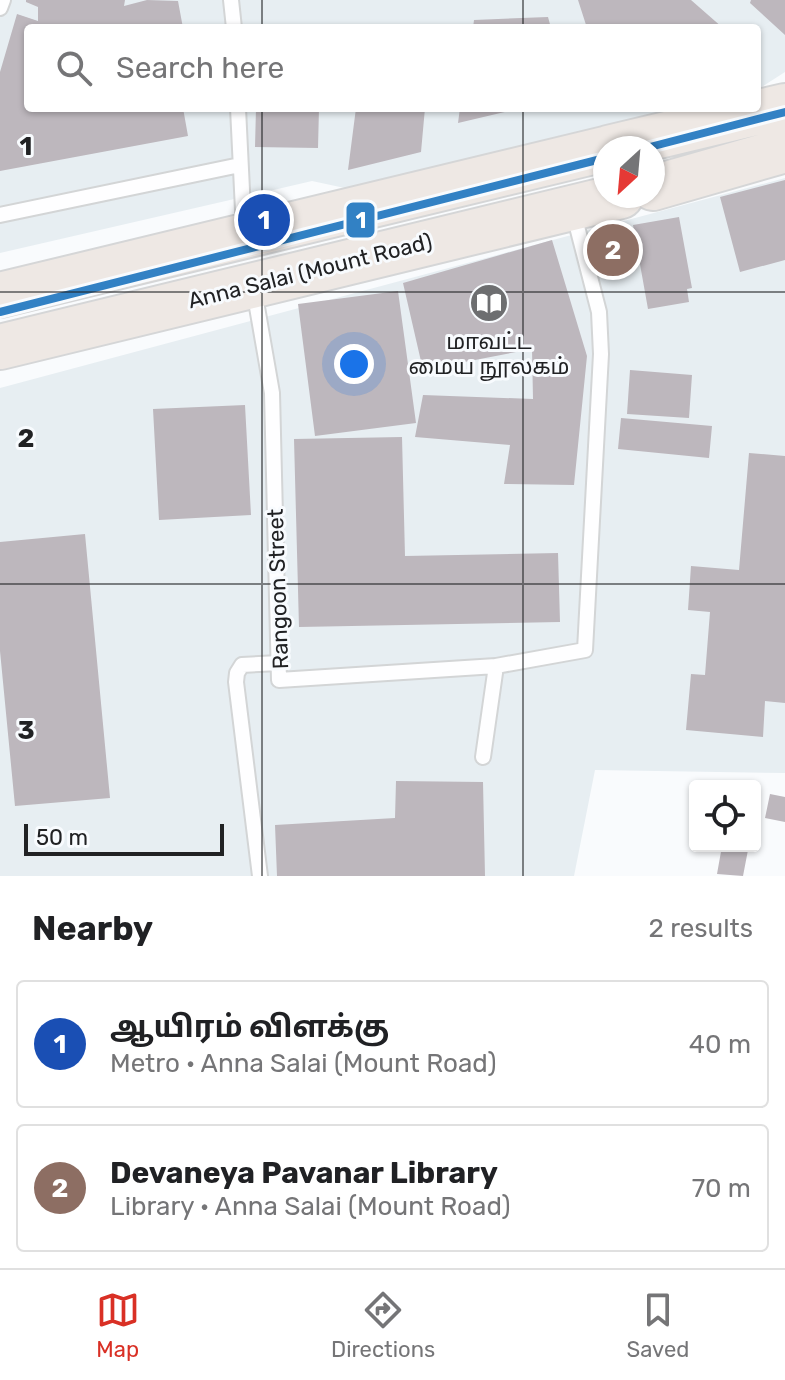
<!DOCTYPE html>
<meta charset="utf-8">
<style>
body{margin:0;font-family:Rubik,"Noto Sans Tamil",sans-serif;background:#f2f2f2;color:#202124}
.controls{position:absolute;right:24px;bottom:24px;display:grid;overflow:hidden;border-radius:8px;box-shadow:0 2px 6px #0004}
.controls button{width:72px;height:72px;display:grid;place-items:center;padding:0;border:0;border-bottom:2px solid #e0e0e0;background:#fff;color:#202124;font:40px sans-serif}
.compass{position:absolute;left:593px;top:136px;width:72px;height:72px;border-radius:50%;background:#fff;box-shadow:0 2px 6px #0004;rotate:206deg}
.scale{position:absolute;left:24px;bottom:20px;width:200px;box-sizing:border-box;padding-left:8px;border:4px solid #212224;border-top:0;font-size:22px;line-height:28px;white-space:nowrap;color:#212224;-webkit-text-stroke:6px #f8fbfe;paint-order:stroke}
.you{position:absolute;left:354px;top:364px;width:28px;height:28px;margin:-20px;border:6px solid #fff;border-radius:50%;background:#1a73e8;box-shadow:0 0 0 12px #1a73e833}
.badge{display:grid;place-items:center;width:52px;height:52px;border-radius:50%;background:#d93025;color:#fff;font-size:26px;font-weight:700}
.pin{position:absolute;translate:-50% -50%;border:4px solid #fff;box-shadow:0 2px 8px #0006}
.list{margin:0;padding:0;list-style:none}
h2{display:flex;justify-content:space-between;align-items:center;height:104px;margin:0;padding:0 32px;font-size:34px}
h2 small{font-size:26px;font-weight:400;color:#757577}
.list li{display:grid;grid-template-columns:52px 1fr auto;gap:24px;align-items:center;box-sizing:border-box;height:128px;margin:0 16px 16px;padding:0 16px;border:2px solid #e0e0e0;border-radius:8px}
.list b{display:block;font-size:30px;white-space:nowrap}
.list p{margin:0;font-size:26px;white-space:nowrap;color:#757577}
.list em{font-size:26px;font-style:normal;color:#757577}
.icon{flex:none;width:44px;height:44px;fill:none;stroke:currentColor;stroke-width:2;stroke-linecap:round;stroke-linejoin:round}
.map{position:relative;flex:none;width:785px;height:876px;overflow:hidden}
.search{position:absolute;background:#fff;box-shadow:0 2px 6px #0004;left:24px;right:24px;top:24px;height:88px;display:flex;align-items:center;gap:20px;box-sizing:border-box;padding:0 28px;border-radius:8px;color:#757577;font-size:30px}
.sheet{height:392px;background:#fff}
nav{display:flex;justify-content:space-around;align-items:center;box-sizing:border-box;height:112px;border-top:2px solid #e0e0e0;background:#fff;font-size:22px;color:#757577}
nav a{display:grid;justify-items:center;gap:4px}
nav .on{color:#d93025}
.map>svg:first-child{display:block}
.built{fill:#e7eef2}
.building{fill:#bdb7bd}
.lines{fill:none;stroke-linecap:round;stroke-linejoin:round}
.service-casing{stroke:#d3d5d6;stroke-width:18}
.primary-casing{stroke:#d5d6d7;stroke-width:48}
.service{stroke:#fefeff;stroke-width:14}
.primary{stroke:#eee8e4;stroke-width:44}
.metro-1-casing{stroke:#f8fbfe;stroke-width:14}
.metro-1{stroke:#3281c4;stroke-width:8}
.grid{fill:none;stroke:#212224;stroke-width:2;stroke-opacity:0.55}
.labels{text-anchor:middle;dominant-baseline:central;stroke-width:6;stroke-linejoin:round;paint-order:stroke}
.street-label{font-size:22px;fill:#212224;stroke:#f8fbfe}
.poi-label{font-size:22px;fill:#212224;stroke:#f8fbfe}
.grid-label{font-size:26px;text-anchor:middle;font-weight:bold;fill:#212224;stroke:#f8fbfe;stroke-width:6;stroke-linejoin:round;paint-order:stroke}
.line-badge{stroke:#f8fbfe;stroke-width:3}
.badge-label{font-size:22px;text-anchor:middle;font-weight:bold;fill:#fff}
</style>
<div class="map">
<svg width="785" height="876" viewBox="0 0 785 876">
<rect width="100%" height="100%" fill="#f9fbfd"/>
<path class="built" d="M 0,0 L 785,0 L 785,72 L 757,90 L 757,28 L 28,28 L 28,108 L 688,108 L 354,190 L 312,181 L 0,253 Z
M 785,178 L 785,773 L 595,770 L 574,876 L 0,876 L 0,388 Z"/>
<path class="building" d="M 26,0 L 125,0 L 124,6 L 147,0 L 178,1 L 183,28 L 28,28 L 28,108 L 183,108 L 188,136 L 0,171 L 0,72 L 17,14 L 38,21 L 38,7 L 26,2 Z
M 578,0 L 691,0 L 723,28 L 587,28 Z
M 751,0 L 785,0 L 785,35 L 750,3 Z
M 548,17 L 551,28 L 473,28 L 474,20 Z
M 256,108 L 319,108 L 318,148 L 255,147 Z
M 356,108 L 425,108 L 421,152 L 348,170 Z
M 460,108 L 518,108 L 518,109 L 458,123 Z
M 785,180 L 785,260 L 740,272 L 720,197 Z
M 679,217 L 692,288 L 687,289 L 689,302 L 648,309 L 633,225 Z
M 552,240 L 587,356 L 574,485 L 504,484 L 510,445 L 415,437 L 423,395 L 533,399 L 532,349 L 423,370 L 403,283 Z
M 398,291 L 416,423 L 315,436 L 298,304 Z
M 630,370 L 692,375 L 689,418 L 627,414 Z
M 245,405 L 251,515 L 159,520 L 153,409 Z
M 621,418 L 712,426 L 709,458 L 618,449 Z
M 402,437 L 405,556 L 558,553 L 560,622 L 299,627 L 294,439 Z
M 749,453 L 785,456 L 785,703 L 765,701 L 763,737 L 686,730 L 691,674 L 705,675 L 710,612 L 688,610 L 691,566 L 739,570 Z
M 85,534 L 110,798 L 15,806 L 0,651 L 0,542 Z
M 396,781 L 483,782 L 485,876 L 277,876 L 275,825 L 395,818 Z
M 770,794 L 785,797 L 785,822 L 765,818 Z
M 722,846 L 748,850 L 743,876 L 717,874 Z"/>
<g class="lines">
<defs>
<path id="service" d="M 231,0 L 234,28
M 0,8 L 3,0
M 238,108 L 244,231
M 0,215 L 240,165
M 254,290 L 272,393 L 279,680 L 496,666
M 483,757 L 496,666 L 585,650 L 601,354 L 599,312 L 573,211
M 260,876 L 236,682 L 237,673 L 242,665 L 279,663"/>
<path id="primary" d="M 608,148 L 785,106
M 653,188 L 785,150
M 0,295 L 605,149
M 0,347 L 621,196"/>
</defs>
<use href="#service" class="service-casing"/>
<use href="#primary" class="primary-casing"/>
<use href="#service" class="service"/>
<use href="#primary" class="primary"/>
<defs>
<path id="metro-1" d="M 646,148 L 785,112
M 0,312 L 605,158"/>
</defs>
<use href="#metro-1" class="metro-1-casing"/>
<use href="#metro-1" class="metro-1"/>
</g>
<path class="grid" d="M 262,0 L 262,28M 523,0 L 523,28M 262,108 L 262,876M 523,108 L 523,876M 0,292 L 785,292M 0,584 L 785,584"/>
<defs>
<symbol id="library-disc" viewBox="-11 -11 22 22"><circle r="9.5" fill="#6d6e70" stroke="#f8fbfe"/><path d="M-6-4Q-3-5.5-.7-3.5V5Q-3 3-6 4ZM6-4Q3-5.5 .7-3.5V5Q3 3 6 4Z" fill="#fff"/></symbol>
</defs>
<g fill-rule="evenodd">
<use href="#library-disc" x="467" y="281" width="44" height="44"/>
</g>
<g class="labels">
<g class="street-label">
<text transform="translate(310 271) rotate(-14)">Anna Salai (Mount Road)</text>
<text transform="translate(278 589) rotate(-92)">Rangoon Street</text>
</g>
<g class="poi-label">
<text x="489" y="341">மாவட்ட<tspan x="489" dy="25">மைய நூலகம்</tspan></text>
</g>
</g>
<g class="grid-label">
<text x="26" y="155">1</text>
<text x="26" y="447">2</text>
<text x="26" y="739">3</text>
</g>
<rect class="line-badge" x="345" y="201" width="31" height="38" rx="8" fill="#3281c4"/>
<g class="badge-label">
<text x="361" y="228">1</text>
</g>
</svg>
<div class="controls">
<button><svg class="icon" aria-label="locate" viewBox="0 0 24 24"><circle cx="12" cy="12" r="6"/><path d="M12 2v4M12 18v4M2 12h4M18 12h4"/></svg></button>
</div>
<svg class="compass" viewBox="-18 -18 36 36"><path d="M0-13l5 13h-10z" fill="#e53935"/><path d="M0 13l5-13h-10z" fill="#757577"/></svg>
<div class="scale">50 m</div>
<div class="you"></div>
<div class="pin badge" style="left:264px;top:220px;background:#1a4fb4">1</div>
<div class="pin badge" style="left:613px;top:250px;background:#8d6e63">2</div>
<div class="search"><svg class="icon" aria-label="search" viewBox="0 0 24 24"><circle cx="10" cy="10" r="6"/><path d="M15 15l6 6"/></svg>Search here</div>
</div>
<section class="sheet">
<h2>Nearby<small>2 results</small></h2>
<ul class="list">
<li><span class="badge" style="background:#1a4fb4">1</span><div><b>ஆயிரம் விளக்கு</b><p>Metro · Anna Salai (Mount Road)</p></div><em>40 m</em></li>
<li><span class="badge" style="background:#8d6e63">2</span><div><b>Devaneya Pavanar Library</b><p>Library · Anna Salai (Mount Road)</p></div><em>70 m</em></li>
</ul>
</section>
<nav>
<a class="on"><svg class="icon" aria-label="map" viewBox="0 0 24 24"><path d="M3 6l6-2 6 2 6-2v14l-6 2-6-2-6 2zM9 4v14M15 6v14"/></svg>Map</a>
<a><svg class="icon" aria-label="directions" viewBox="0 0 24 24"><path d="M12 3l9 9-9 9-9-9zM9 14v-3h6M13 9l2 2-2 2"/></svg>Directions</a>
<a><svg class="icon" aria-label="saved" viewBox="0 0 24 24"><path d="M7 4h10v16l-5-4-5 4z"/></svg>Saved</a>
</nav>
